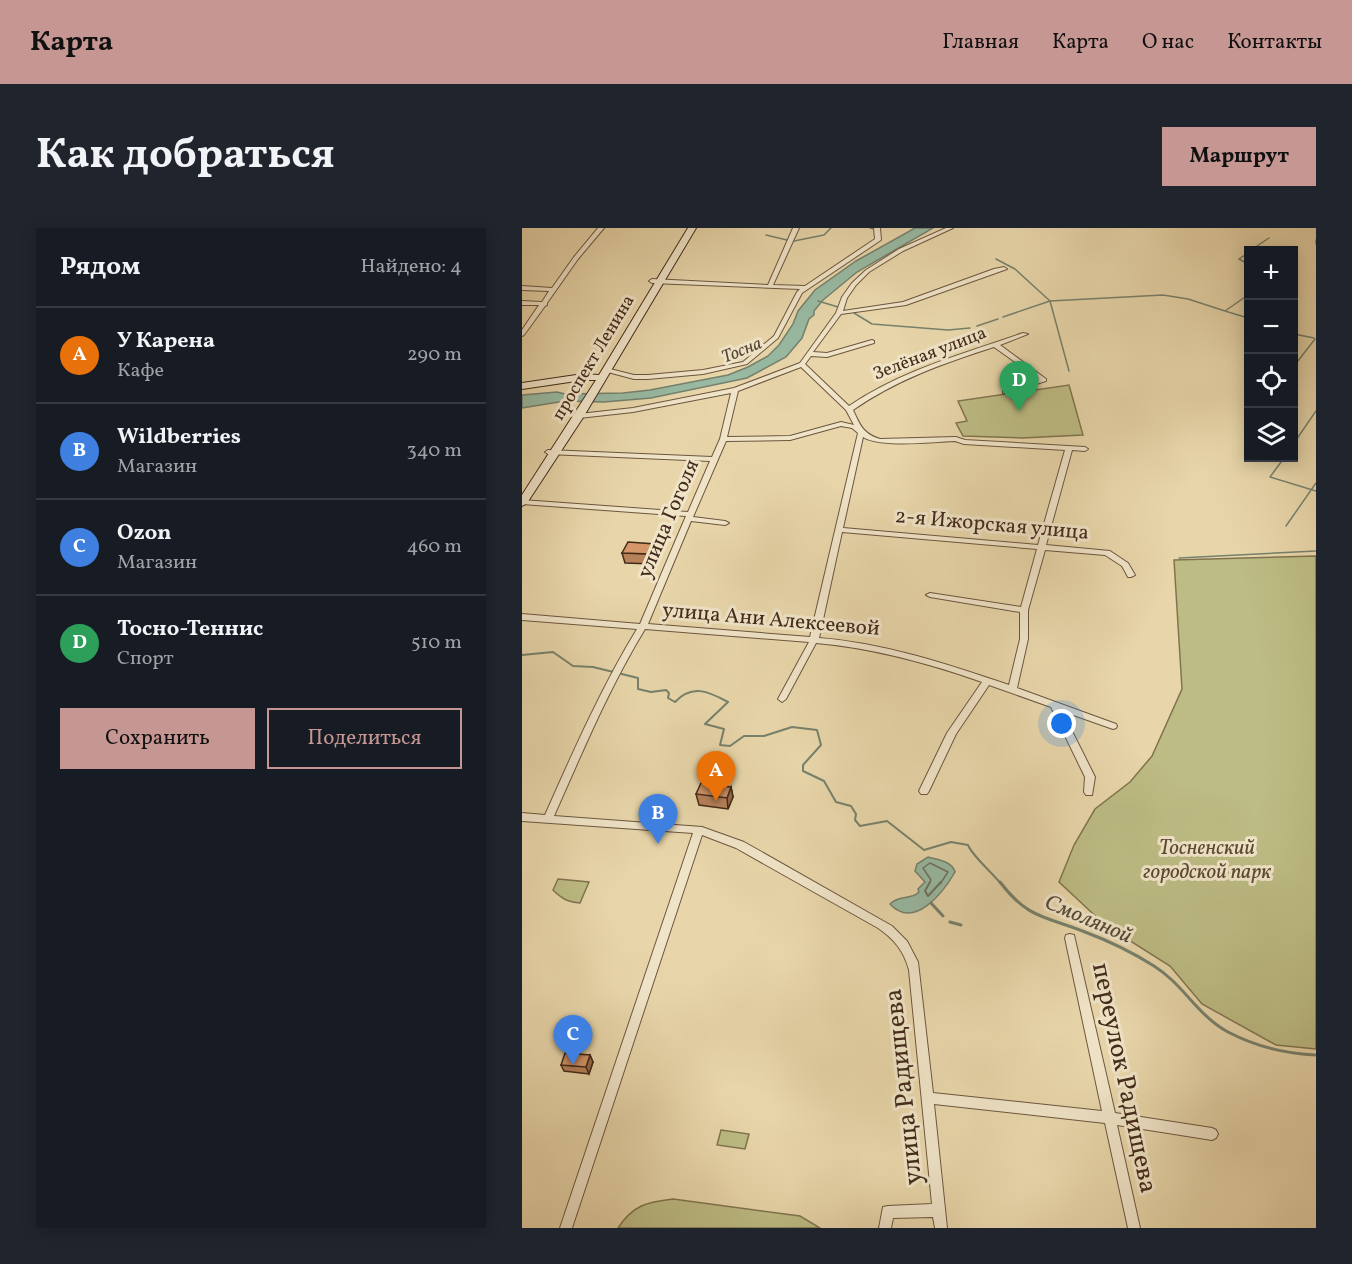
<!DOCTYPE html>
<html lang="ru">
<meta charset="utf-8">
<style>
body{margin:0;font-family:Vollkorn,serif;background:#20242c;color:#f1f3f6}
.controls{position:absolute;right:18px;top:18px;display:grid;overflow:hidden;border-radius:0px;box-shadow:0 3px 15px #0003}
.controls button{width:54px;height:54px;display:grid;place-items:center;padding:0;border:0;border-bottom:2px solid #363941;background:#171b24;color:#f1f3f6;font:30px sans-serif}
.you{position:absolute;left:540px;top:496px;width:21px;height:21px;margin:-15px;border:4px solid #fff;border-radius:50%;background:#1a73e8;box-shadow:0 0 0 9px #1a73e833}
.badge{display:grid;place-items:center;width:39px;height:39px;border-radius:50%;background:#c59692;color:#fff;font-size:20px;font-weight:700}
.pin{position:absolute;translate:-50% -50px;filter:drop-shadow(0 2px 3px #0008)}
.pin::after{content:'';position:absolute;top:32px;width:21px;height:18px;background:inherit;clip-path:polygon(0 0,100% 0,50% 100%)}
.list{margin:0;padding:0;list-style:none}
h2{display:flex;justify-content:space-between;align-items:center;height:78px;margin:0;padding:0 24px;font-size:26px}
h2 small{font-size:20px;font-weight:400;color:#9ea1a6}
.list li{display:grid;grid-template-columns:39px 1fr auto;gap:18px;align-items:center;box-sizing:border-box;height:96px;padding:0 24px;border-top:2px solid #363941}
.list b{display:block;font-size:22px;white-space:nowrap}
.list p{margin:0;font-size:20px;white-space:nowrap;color:#9ea1a6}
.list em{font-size:20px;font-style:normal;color:#9ea1a6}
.actions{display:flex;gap:12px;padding:18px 24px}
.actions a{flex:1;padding:14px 0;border:2px solid #c59692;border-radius:0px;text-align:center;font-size:21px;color:#c59692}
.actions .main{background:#c59692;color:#111}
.icon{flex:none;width:33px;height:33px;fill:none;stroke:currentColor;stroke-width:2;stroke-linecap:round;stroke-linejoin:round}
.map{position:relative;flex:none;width:794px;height:1000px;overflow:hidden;border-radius:0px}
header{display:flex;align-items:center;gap:36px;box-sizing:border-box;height:84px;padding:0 30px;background:#c59692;color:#111}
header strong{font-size:28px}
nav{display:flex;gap:33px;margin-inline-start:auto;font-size:21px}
.intro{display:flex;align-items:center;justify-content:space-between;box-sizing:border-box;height:144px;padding:0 36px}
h1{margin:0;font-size:42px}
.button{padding:15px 27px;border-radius:0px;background:#c59692;color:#111;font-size:21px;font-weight:700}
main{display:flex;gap:36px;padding:0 36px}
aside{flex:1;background:#171b24;border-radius:0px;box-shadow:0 3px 15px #0003}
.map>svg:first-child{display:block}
.green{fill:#bdbc84;stroke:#807450;stroke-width:1.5}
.water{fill:#98baa3;stroke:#76816d;stroke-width:1.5}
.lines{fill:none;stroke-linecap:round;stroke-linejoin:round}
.shore-far1{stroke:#6e725f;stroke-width:1.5}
.shore{stroke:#6e725f;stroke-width:2}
.stream-far2{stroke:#76816d;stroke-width:1.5}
.stream-far1{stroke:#76816d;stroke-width:2}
.stream{stroke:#76816d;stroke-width:3}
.street-casing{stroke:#6c563f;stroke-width:2}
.secondary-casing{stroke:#432b1b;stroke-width:2}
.street{fill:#f0e4c8;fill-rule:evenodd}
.secondary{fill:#f0e4c8;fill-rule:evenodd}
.wall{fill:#b78159;stroke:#432b1b;stroke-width:1.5}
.shaded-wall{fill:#956949;stroke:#432b1b;stroke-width:1.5}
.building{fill:#d59668;stroke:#432b1b;stroke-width:1.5}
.labels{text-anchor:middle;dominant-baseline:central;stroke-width:6;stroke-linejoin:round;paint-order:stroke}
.far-water-label{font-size:18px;font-style:italic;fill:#544836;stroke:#f0e4c8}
.far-street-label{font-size:18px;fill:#432b1b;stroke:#f0e4c8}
.street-label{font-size:21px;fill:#432b1b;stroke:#f0e4c8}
.park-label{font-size:21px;font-style:italic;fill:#5b4830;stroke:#f0e4c8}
.water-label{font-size:22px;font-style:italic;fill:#544836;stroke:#f0e4c8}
.near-street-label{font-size:26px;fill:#432b1b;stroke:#f0e4c8}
</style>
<header>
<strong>Карта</strong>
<nav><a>Главная</a><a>Карта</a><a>О нас</a><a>Контакты</a></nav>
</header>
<div class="intro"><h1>Как добраться</h1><a class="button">Маршрут</a></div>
<main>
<aside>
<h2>Рядом<small>Найдено: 4</small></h2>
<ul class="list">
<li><span class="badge" style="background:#e8710a">A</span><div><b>У Карена</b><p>Кафе</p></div><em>290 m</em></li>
<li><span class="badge" style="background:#3f7fe0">B</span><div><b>Wildberries</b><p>Магазин</p></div><em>340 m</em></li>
<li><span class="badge" style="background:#3f7fe0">C</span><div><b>Ozon</b><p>Магазин</p></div><em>460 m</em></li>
<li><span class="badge" style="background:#2e9e5b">D</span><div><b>Тосно-Теннис</b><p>Спорт</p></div><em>510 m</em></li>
</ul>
<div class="actions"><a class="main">Сохранить</a><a>Поделиться</a></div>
</aside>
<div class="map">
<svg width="794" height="1000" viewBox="0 0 794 1000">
<rect width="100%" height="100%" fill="#e8d6aa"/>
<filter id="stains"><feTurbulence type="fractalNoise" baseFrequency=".00333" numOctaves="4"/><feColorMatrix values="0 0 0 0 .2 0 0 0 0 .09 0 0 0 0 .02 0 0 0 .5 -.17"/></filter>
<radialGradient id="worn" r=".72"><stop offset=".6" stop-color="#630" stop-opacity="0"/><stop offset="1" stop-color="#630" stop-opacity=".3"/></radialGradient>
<path class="green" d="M 547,157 L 561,207 L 500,210 L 441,208 L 434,195 L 445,193 L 436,173 Z
M 794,328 L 794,821 L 754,817 L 680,776 L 648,738 L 583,697 L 537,654 L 552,617 L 573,581 L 608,554 L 630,528 L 660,461 L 652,332 Z
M 36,651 L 67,654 L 58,675 C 46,674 40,671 31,662 Z
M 199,902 L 227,906 L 223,921 L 195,917 Z
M 151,971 L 278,988 L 298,1000 L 96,1000 C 111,977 125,974 151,971 Z"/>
<path class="water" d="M 393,0 L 411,0 L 335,44 L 301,72 L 292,83 L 292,87 L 287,91 L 280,110 L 264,129 L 225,150 L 129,170 L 82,174 L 43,173 L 0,180 L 0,167 L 35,164 L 43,166 L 101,165 L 128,162 L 206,147 L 226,139 L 246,128 L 257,117 L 271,96 L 276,83 L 293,62 L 334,33 Z
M 406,629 C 416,632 430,633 433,644 C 421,665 392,702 368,676 C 376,667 390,672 397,664 L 396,661 L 403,654 L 393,643 L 395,636 Z"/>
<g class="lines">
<path class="shore-far1" d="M 407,656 L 409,652 L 401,640 L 408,635 L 426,644 L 418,656"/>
<path class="shore" d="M 408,654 L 403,663 L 406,668 L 419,654"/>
<path class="stream-far2" d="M 348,0 L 352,1
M 244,7 L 265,12
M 794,12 L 794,16
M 272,13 L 302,7 L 309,0
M 729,22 L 747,10
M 726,25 L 717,31 L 726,36
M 474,31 L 493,41 L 528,73 L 547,143
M 726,67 L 703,83 L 726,90
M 296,73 L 316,79
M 332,85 L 350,96 L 426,102 L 448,100
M 481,89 L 528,73 L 641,67 L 666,71 L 703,83
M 455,98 L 476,91
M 772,106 L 792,110
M 772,138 L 793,111
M 772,215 L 794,183
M 762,230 L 748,249 L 794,263
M 764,298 L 794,255
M 657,330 L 794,323"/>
<path class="stream-far1" d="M 0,427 L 31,424 L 51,438 L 71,439 L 116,450 L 116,461 L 129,464 L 144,462 L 147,465 L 146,470 L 153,474 C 170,456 186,463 206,474 L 183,496 L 202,501 L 198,517 L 208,518 L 222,508 L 242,508 L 270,499 L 295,502 L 299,517 L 281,537 L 281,543 L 302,553 L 314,574 L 329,578 L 334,586 L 333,592 L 338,598 L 365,593 L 402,622 L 429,614 L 446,617 C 451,629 470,644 479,656"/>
<path class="stream" d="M 478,654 C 506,691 523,688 563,704 C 587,713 610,724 632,738 C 661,756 676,788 706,804 C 733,818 764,826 794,827
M 409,675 L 421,688
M 428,694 L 439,697"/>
<defs>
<path id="street" d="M 76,0 L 82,0 L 56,31 L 25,75 L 25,77 L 23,78 L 2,107 L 0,108 L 0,102 L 17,77 L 0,77 L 0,73 L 20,74 L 27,63 L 0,62 L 0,58 L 30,60 L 52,29 Z
M 271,0 L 277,0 L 251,57 L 283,58 L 353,11 L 352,0 L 358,0 L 359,12 L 280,65 L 256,110 L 225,136 L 181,146 L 126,151 L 112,151 L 82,143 L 82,141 L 84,140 L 112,147 L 126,147 L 181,142 L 221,134 L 252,108 L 275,64 L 278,61 L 130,55 L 127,53 L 130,51 L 246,57 Z
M 424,0 L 431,0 L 381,23 L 347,44 L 334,57 L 325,70 L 321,83 L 381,74 L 472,41 L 482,39 L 485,41 L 384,77 L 319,86 L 291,124 L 305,125 L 350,112 L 352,113 L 352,115 L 305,129 L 289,128 L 283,136 L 327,178 C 380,142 441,126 501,105 L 506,106 L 478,117 L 524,151 L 524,153 L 485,165 L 481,165 L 481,163 L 517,151 L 472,119 C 422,135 374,152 331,182 C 338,197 341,206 358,211 L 434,209 L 443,212 L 563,219 L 566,221 L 563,223 L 550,222 L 524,317 L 588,323 L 606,335 L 613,347 L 609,349 L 606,349 L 600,338 L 583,327 L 523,322 L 506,382 L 506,411 L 495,460 L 594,496 L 595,498 L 594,500 L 591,501 L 540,483 L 573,549 L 570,567 L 564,567 L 562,564 L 563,549 L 529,479 L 467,457 L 434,506 L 407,563 L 405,566 L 399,566 L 397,563 L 425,505 L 460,454 C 406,435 351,420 294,415 L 264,471 L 260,474 L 256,471 L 287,414 L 123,401 C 87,460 60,525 32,588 L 180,599 L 222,614 L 370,698 L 385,713 L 396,734 L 411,865 L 580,883 L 543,710 L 544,707 L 548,706 L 552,707 L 593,885 L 690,900 L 694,902 L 696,906 L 694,910 L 690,912 L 595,897 L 618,1000 L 606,1000 L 583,895 L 412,876 L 425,1000 L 413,1000 L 411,989 L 371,990 L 369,1000 L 357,1000 L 361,979 L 366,978 L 410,976 L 387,742 C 382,723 372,711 356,700 L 214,620 L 180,607 L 50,1000 L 38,1000 L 171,605 L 0,593 L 0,585 L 23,587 C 51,524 79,460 115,401 L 0,392 L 0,386 L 118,396 L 164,288 L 0,276 L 0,272 L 166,284 L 188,233 L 26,226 L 23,224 L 26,222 L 190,229 L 198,211 L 209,165 L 111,184 L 57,190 L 54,188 L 57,186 L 111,180 L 212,160 L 278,135 L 314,85 L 320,69 L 330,55 L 344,42 L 377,21 ZM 279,139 L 324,182 L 332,197 L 319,194 L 268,208 L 205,209 L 216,163 ZM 319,198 L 330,200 L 336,205 L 288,409 L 126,396 L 169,293 L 203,297 L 207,295 L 203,293 L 171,289 L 204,213 L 268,212 ZM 341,209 C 358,220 411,214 433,213 L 442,216 L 543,222 L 516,317 L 321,300 ZM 320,304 L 515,321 L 499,379 L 408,365 L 404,367 L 408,369 L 498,384 L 498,411 L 487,457 C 425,436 362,415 297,410 Z"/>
<path id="secondary" d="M 166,0 L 174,0 L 62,188 L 5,275 L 0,278 L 0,267 L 74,152 L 61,152 L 0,161 L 0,155 L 61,146 L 77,147 Z"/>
</defs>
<use href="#street" class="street-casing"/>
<use href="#secondary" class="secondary-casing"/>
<use href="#street" class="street"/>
<use href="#secondary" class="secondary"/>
</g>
<path class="wall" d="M 100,325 L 135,326 L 131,336 L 103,335 Z
M 209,559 L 211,569 L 206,581 L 177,577 L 174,566 Z
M 68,827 L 71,834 L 67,846 L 42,843 L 39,837 Z"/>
<path class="shaded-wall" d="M 133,316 L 135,326 L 131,336 L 128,326 Z
M 209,559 L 211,569 L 206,581 L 205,570 Z
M 68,827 L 71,834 L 67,846 L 64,839 Z"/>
<path class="building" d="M 106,314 L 133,316 L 128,326 L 100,325 Z
M 179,555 L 209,559 L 205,570 L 174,566 Z
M 43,825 L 68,827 L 64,839 L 39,837 Z"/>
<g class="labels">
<g class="far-water-label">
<text transform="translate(220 123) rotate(-22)">Тосна</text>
</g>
<g class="far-street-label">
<text transform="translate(408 126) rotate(-21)">Зелёная улица</text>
<text transform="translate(72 130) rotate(-59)">проспект Ленина</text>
</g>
<g class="street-label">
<text transform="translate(147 291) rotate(-67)">улица Гоголя</text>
<text transform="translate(470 297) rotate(5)">2-я Ижорская улица</text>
<text transform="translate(249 392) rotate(5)">улица Ани Алексеевой</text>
</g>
<g class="park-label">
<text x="685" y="620">Тосненский<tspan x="685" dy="24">городской парк</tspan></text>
</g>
<g class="water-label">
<text transform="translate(566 692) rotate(23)">Смоляной</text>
</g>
<g class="near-street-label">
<text transform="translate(602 850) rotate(78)">переулок Радищева</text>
<text transform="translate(382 859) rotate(-96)">улица Радищева</text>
</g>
</g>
<rect width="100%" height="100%" filter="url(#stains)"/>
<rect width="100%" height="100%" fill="url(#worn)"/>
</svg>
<div class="controls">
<button>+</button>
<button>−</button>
<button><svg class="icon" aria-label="locate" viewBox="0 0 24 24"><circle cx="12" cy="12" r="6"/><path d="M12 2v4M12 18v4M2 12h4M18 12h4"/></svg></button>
<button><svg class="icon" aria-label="layers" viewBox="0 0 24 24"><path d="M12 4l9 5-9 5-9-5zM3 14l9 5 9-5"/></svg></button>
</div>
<div class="you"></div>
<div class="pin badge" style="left:194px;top:573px;background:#e8710a">A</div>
<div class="pin badge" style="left:136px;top:616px;background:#3f7fe0">B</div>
<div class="pin badge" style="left:51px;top:837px;background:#3f7fe0">C</div>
<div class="pin badge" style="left:497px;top:183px;background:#2e9e5b">D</div>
</div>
</main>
